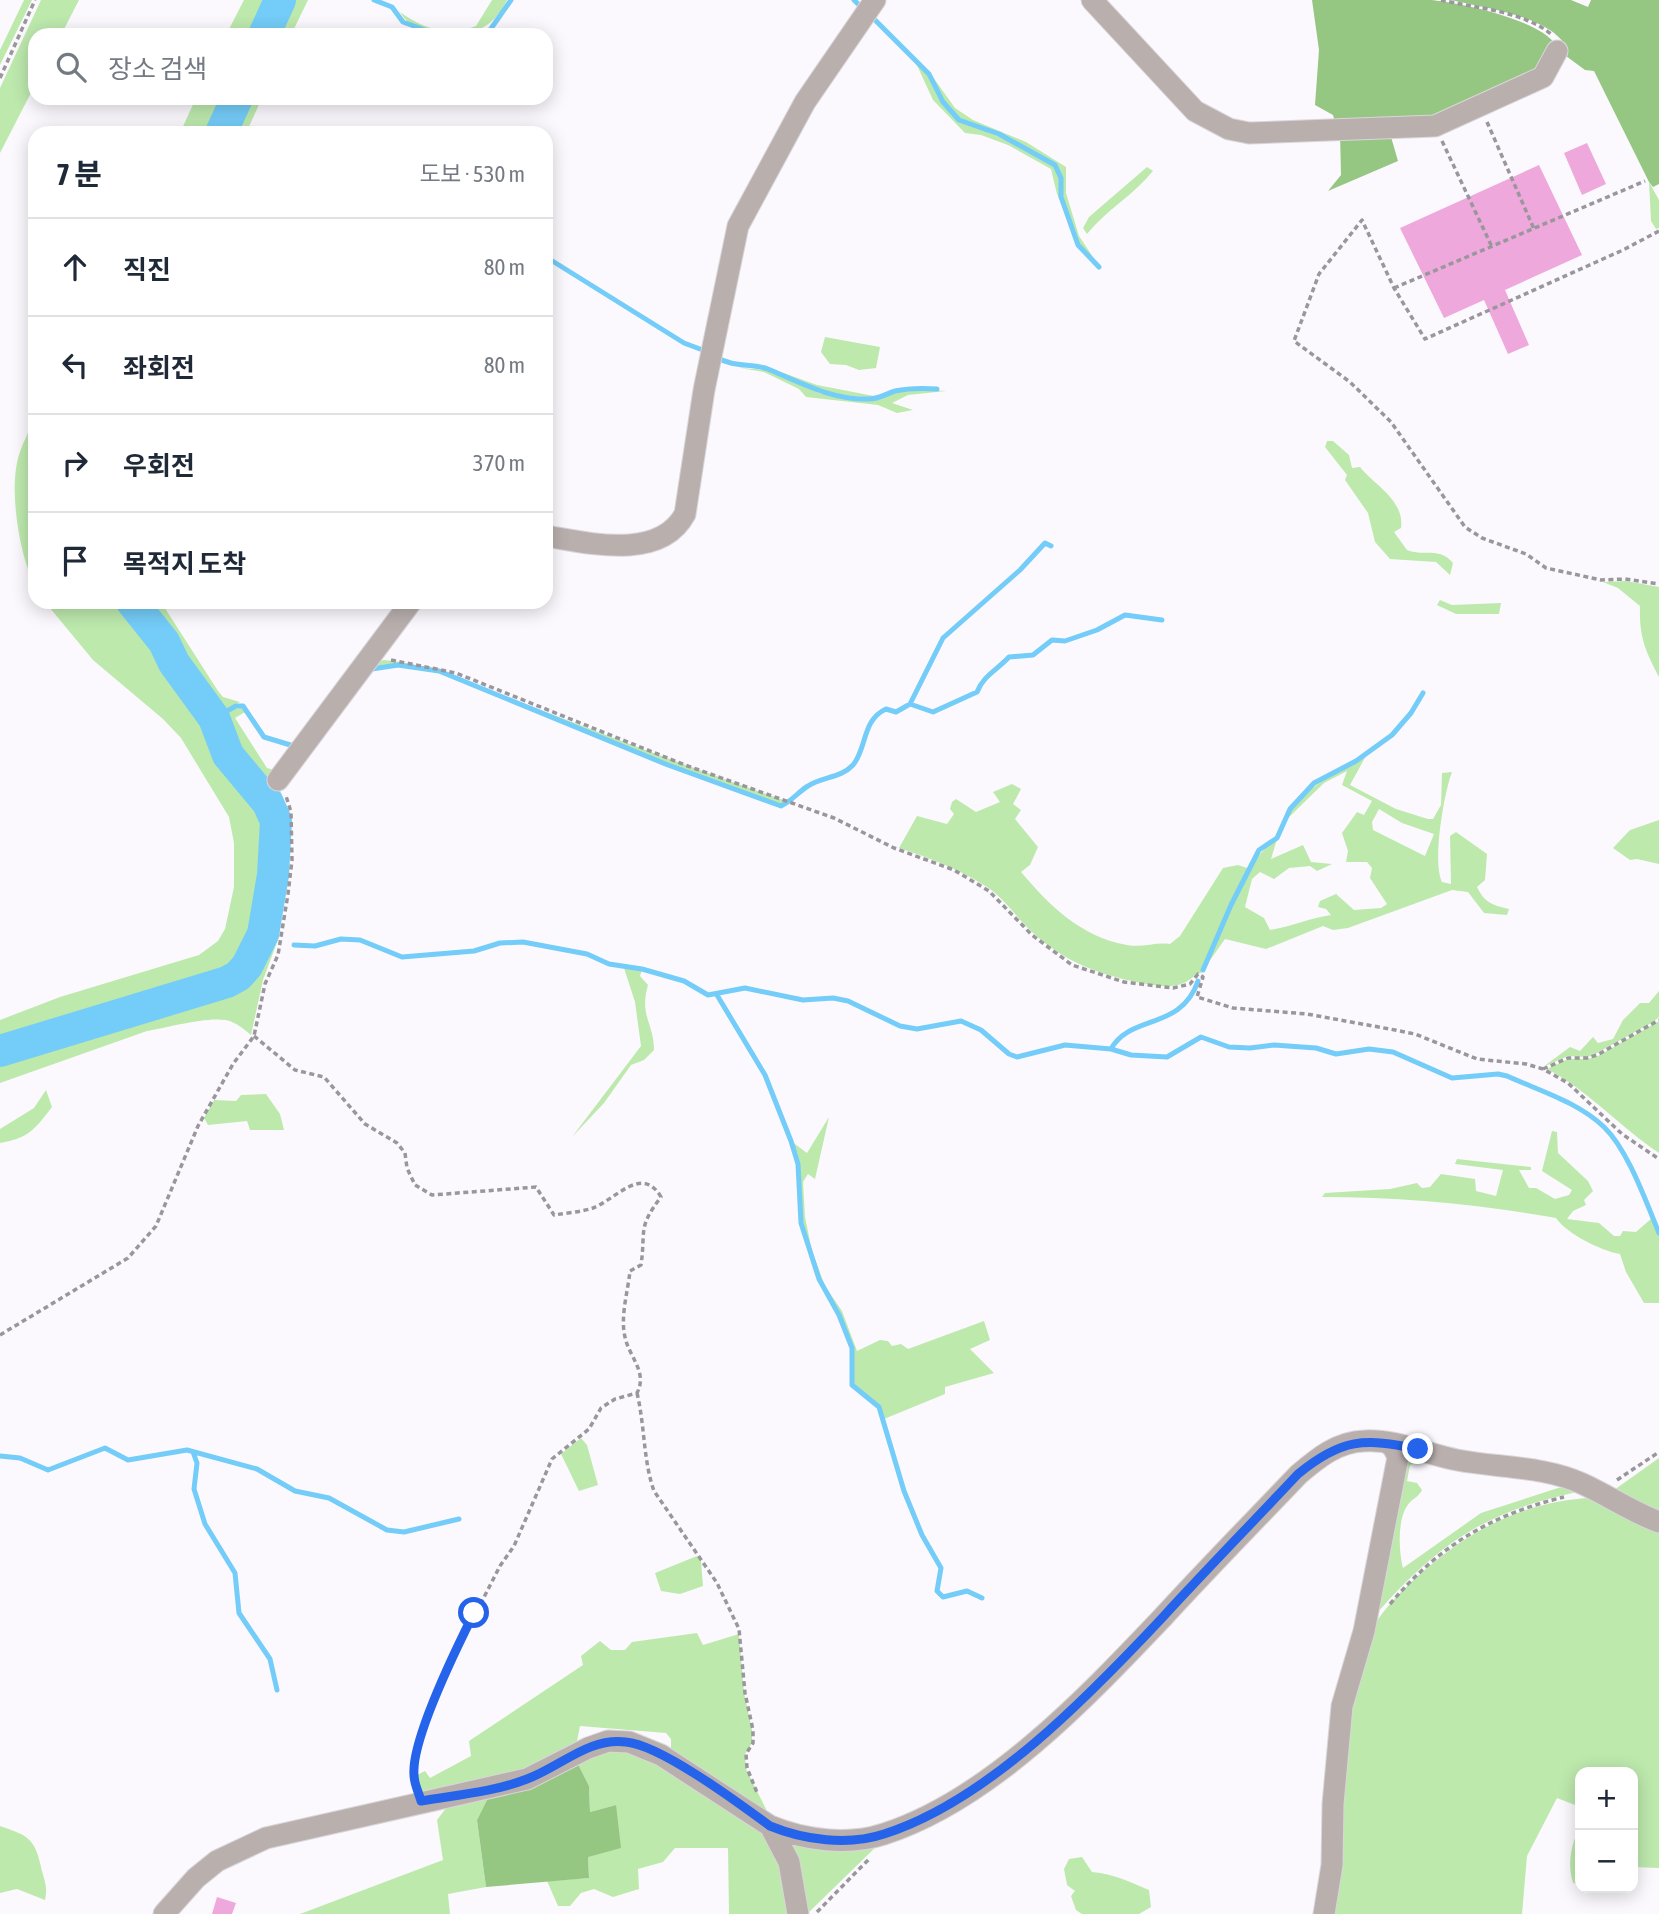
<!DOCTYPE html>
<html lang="ko">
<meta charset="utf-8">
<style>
body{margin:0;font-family:"Asap Condensed","Noto Sans KR",sans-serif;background:#f6f6f7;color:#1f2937}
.controls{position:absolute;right:21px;bottom:21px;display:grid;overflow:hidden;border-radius:14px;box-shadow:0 4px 18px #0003}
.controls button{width:63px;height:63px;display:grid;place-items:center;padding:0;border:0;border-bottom:2px solid #e0e1e3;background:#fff;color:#1f2937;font:35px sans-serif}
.stop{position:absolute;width:21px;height:21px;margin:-16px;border:5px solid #2563eb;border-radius:50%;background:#fff}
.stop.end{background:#2563eb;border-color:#fff;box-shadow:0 2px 7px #0008}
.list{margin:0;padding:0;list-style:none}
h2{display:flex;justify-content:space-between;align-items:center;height:91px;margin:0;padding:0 28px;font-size:30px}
h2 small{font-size:23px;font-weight:400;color:#747a83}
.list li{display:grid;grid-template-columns:46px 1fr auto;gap:21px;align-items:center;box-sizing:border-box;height:98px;padding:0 28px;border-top:2px solid #e0e1e3}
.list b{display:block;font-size:26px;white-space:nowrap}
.list em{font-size:23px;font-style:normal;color:#747a83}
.icon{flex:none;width:38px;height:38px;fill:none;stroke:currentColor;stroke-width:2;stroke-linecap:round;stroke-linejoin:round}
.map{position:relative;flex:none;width:1659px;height:1914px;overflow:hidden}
.search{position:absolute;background:#fff;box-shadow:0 4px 18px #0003;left:28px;top:28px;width:525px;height:77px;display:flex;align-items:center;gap:18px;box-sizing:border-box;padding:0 24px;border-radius:21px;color:#747a83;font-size:26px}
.panel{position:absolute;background:#fff;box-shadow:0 4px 18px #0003;left:28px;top:126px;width:525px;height:483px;border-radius:21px}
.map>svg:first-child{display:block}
.green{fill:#bde9ad;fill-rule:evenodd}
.forest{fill:#95c682}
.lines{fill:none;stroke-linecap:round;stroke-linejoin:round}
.stream{stroke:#74ccf8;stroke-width:5}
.river{stroke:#74ccf8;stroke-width:32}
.building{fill:#efa8dc}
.minor-casing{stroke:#d9d6db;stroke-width:23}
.path{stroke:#99979c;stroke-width:3.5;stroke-dasharray:5 3.5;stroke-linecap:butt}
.minor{stroke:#b9b0ae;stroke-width:21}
.route{stroke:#2563eb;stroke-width:9}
</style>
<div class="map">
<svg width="1659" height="1914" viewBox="0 0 1659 1914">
<rect width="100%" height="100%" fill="#fbf9fd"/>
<path class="green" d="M 24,0 L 32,0 L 0,65 L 0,50 Z
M 41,0 L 79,0 L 61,35 L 35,35 L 35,85 L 0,153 L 0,88 Z
M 244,0 L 277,0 L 261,35 L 226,35 Z
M 284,0 L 308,0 L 291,35 L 268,35 Z
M 492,0 L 507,0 C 490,35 462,39 427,29 C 415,26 406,23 400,12 C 424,29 448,37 476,26 Z
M 915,61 L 929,74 L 942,102 L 959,121 L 1013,142 L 1055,166 C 1063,178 1060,196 1065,210 L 1057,194 L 1051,169 L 1008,145 L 981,135 L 965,133 L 933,100 Z
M 930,73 L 955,108 L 973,120 L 1026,142 L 1066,167 L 1066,193 L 1079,236 L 1099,266 L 1079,244 L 1062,197 L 1062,178 L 1056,165 L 1014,141 L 960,119 L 943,101 Z
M 196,98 L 234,98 L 218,133 L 180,133 Z
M 241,98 L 262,98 L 246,133 L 227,133 Z
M 1147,167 L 1153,171 C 1134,195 1106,210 1087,234 L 1083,228 L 1089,217 Z
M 1649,182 L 1659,200 L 1659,228 L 1656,229 L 1651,221 Z
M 825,337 L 880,347 L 876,368 L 859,370 L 846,365 L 830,364 L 821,352 Z
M 767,367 L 817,385 L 879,397 C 840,398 799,387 767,367 Z
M 740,368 L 766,370 L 819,393 L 849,399 L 879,400 L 892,393 L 915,389 L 946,391 L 908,395 L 892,403 L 913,410 L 897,413 L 878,405 L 806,397 L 799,389 L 764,372 Z
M 35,417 L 35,586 C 20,557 10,496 17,463 C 20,447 29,432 35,417 Z
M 1327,441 L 1333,441 L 1349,455 L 1352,468 L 1360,467 C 1373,484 1405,500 1401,528 L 1394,532 L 1407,550 C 1424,557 1439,546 1453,563 L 1450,575 L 1436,562 L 1390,559 L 1375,542 L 1368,513 L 1345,480 L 1347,475 L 1325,447 Z
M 1626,581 L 1659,587 L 1659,677 C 1645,650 1639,636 1640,606 L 1618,588 L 1603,582 Z
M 1440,600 L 1452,605 L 1501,603 L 1499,614 L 1456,614 L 1437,605 Z
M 45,602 L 129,602 L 162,644 L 172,665 L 211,719 L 226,756 L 266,804 L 274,821 L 270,875 L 261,934 L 237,974 L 0,1049 L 0,1020 L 60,997 L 199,955 L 218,941 L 225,929 L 234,887 L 234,843 L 229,817 L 181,738 L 163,719 L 93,660 Z
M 136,602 L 161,602 L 218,691 L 223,697 L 240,702 L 215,715 L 176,662 L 165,638 Z
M 384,660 C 433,665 463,680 507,697 C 601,733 694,769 789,802 L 781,806 L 768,803 L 439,671 L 398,665 L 370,669 L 367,665 Z
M 234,709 L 241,708 L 245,712 L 235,718 L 267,768 L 274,770 L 289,818 L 289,860 L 279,937 L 263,980 L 251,1035 C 245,1030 239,1025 232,1022 C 215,1014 167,1028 147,1031 L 0,1083 L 0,1057 L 222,988 L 247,973 L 266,937 L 272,939 L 273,934 L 266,932 L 272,908 L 279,819 L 270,802 L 231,754 L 216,718 Z
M 1367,754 L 1350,785 L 1396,809 L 1428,819 L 1433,819 L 1441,805 L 1442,773 L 1452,772 C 1444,793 1432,862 1442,882 L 1451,884 L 1450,836 L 1456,832 L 1487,854 L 1485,880 L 1477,887 C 1485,903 1492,905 1509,909 L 1507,915 L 1484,913 L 1468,892 L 1452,890 L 1348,928 L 1333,930 L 1323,926 L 1266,949 L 1225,939 L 1201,973 L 1196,974 C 1183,989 1165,987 1147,984 C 1103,976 1065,963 1032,932 C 1017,918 1004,898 987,887 C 959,869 930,858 899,848 L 917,816 L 947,824 L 954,814 L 950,809 L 952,802 L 956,799 L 976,812 L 1000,802 L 993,792 L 1012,784 L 1021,789 L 1013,804 L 1021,810 L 1015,819 L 1038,847 L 1030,865 L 1021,872 C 1050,906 1081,937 1127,945 C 1142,948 1155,942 1170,944 L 1180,936 L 1223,868 L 1238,865 L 1250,869 L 1231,905 C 1245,881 1253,854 1277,839 L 1271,859 L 1303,845 L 1311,862 L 1332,864 L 1317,871 L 1310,866 L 1289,868 L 1274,879 L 1260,872 L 1252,879 L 1245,907 L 1264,918 L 1270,930 C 1291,927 1309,918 1331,915 L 1326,909 L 1318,907 L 1320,901 L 1336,894 L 1354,910 L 1381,908 L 1387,904 L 1370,878 L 1372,868 L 1367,862 L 1346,862 L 1348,851 L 1342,833 L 1357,812 L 1364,815 L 1372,801 L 1342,785 L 1347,771 L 1324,783 L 1286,820 C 1302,785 1337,775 1367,754 ZM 1379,809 L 1402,823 L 1434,834 L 1425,856 L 1373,830 L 1372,822 Z
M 1659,820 L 1659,864 L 1637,859 L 1630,860 L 1613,848 L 1630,830 Z
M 624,968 L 642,970 L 640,976 L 648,985 C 639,1016 654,1023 654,1050 L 644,1060 L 631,1065 L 604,1103 L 572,1137 L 641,1046 L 635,1002 Z
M 1659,991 L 1659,1017 L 1653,1022 L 1597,1053 L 1588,1057 L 1568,1056 L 1543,1067 L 1570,1047 L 1580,1051 L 1593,1037 L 1598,1043 L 1613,1039 L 1623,1020 L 1640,1003 L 1649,1003 Z
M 1659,1021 L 1659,1153 C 1620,1127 1589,1091 1547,1069 L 1568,1059 L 1588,1059 L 1598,1056 Z
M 46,1090 L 52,1107 C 34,1130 29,1138 0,1143 L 0,1129 L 34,1108 Z
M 266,1094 L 280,1114 L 284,1130 L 250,1130 L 247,1121 L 208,1125 L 204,1118 L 214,1100 L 236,1101 L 241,1095 Z
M 829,1117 L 815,1179 L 808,1174 L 803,1182 L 805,1217 L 812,1251 L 825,1286 L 842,1311 L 857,1351 L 880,1340 L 888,1341 L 892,1346 L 901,1344 L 908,1349 L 984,1321 L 990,1340 L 970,1349 L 994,1373 L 945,1387 L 945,1394 L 884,1419 L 879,1406 L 852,1385 L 853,1348 L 840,1315 L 819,1279 L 802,1222 L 798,1164 L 791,1141 L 807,1153 Z
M 1552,1131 L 1557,1132 L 1558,1153 L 1588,1181 L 1593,1191 L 1584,1200 L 1586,1205 L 1573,1211 L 1567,1219 L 1599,1223 L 1614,1236 L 1620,1236 L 1623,1231 L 1636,1232 L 1652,1218 L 1659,1235 L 1659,1303 L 1644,1303 L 1626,1272 L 1620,1254 C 1601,1251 1566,1233 1556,1218 C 1478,1204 1401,1197 1322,1197 L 1325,1193 L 1390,1189 L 1417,1183 L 1422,1188 L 1430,1187 L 1441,1174 L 1475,1179 L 1476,1191 L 1496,1196 L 1503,1170 L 1455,1164 L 1457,1159 L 1531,1167 L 1531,1170 L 1519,1170 L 1529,1188 L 1536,1188 L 1555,1199 L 1569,1195 L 1572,1190 L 1542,1171 Z
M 581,1438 L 587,1445 L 598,1485 L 579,1491 L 561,1454 Z
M 1399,1452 L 1459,1470 L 1420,1461 L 1410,1465 L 1407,1481 L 1417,1483 L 1422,1490 C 1418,1498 1411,1499 1407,1506 C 1397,1521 1399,1552 1403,1568 L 1481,1513 L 1558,1488 L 1578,1485 L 1577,1492 C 1482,1512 1434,1547 1372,1619 Z
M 1659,1458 L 1659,1519 L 1614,1490 Z
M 1592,1498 L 1659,1525 L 1659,1868 L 1633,1867 L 1633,1772 L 1580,1772 L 1580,1807 L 1557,1798 L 1527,1856 L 1522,1914 L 1327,1914 C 1335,1825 1332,1711 1371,1631 C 1386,1601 1431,1563 1458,1544 C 1496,1518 1545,1499 1592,1498 Z
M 697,1556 L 701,1561 L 703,1586 L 680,1594 L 661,1591 L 655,1573 Z
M 697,1633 L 703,1645 L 739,1634 L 744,1693 L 752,1730 L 752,1743 L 745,1754 L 746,1769 L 766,1809 L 766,1819 L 671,1754 L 671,1739 L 666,1733 L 580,1726 L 576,1746 L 545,1765 L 421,1795 L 415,1776 L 425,1771 L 430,1778 L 471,1756 L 469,1741 L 583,1665 L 581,1656 L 600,1641 L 611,1650 L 625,1650 L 632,1642 Z
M 628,1745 L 776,1842 L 795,1914 L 729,1914 L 728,1848 L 675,1848 L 663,1862 L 638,1869 L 639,1889 L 613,1897 L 594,1889 L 581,1893 L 570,1906 L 558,1906 L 547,1881 L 589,1878 L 588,1857 L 616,1805 L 590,1812 L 589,1786 L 575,1758 Z
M 491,1792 L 477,1820 L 486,1887 L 448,1894 L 450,1914 L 300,1914 L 443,1860 L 437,1820 L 453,1799 Z
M 0,1826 C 27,1835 35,1838 41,1867 C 44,1880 48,1886 45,1900 L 17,1889 L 0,1893 Z
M 1580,1826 L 1580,1884 L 1573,1883 C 1567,1863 1571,1845 1580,1826 Z
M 881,1842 L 807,1914 L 789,1843 Z
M 1082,1857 L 1092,1872 C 1115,1874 1129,1882 1149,1890 L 1151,1907 L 1139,1914 L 1082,1914 L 1076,1910 L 1071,1896 L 1075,1891 L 1067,1885 L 1064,1869 L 1069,1859 Z"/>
<path class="forest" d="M 1312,0 C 1351,0 1391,0 1430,0 C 1458,2 1540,20 1555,44 L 1544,65 L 1435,123 L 1336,126 L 1333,115 L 1315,105 L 1319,50 Z
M 1451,0 L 1571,0 L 1588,7 L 1591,0 L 1659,0 L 1659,184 L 1653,187 L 1649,182 L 1594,71 L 1585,70 L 1562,53 L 1568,50 C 1553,16 1484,8 1451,0 Z
M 1389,130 L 1398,161 L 1328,191 L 1341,175 L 1340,132 Z
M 575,1758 L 589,1786 L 590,1812 L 616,1805 L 621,1848 L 588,1857 L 589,1878 L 486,1887 L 477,1820 L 491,1792 Z"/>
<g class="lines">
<path class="stream" d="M 374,0 L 392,7 L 403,22 L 438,35
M 854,0 L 863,9
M 870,15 L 929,74 L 943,102 L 959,120 L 999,134 L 1055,165 L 1061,178 L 1061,197 L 1078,245 L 1099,267
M 469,35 L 490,30 L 511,0
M 546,257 L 684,343 L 708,352
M 716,357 C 734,368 751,363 768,369 C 801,383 832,400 869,399 C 880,399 885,394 895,391 C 909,388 922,388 937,389
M 372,669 L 398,665 L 439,671 L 668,765 L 781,806 C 792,801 798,792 808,786 C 822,777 841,778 853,765 C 867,748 862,720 886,709 L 896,712 L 910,704 L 933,712 L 977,692 C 983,676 997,670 1009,657 L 1033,655 L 1052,640 L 1065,641 L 1097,630 L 1125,615 L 1162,620
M 910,704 L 943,638 L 1020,570 L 1045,543 L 1051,546
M 214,718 L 236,706 L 243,706 L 264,737 L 297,747
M 263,934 L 272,936
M 294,945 L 315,946 L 341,939 L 360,940 L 402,957 L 474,951 L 500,943 L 523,942 L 587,954 L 609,964 L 642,969 L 684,981 L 708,995 L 745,988 L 803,1000 L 833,998 L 848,1001 L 900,1026 L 917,1029 L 961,1021 L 981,1030 L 1009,1054 L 1017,1057 L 1065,1045 L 1111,1049 L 1131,1055 L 1167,1057 L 1201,1037 L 1229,1047 L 1250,1048 L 1274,1045 L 1316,1048 L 1336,1054 L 1369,1049 L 1393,1052 L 1452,1078 L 1498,1074 L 1507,1076 C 1540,1091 1578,1102 1604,1127 C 1628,1150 1646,1202 1659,1233
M 1203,970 L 1231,905 L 1259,850 L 1277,838 L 1290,809 L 1314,783 L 1356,761 L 1392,735 L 1411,713 L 1423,693
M 717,995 L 765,1075 L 791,1141 L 798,1164 L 801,1223 L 819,1279 L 839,1315 L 852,1348 L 852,1385 L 879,1407 L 904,1491 L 922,1535 L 941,1568 L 937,1591 L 943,1597 L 967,1591 L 982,1598
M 1111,1049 C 1130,1014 1181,1031 1198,981
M 193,1452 L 197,1463 L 194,1489 L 205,1524 L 235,1573 L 239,1613 L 270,1659 L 277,1690
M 0,1456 L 20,1458 L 48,1470 L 105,1448 L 128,1460 L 187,1450 L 257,1469 L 295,1491 L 329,1498 L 387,1530 L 404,1532 L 459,1519"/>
<path class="river" d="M 264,35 L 280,0
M 221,133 L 237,98
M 0,1051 L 227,982 L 238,976 L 247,966 L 263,934 L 273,875 L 276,821 L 268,803 L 228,755 L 214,718 L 174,663 L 164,642 L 132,602"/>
</g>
<path class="building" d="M 1587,143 L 1606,184 L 1582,195 L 1564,153 Z
M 1539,165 L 1582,255 L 1505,290 L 1529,345 L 1508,354 L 1484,300 L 1444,318 L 1400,228 Z
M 217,1897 L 236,1903 L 232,1914 L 212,1914 Z"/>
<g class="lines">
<defs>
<path id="minor" d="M 1092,0 L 1195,111 L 1229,129 L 1249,133 L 1435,126 L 1543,77 L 1557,51
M 546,536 C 588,543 660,561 685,514 L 704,390 L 738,226 L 805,102 L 875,0
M 278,780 L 411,602
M 770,1826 L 789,1862 L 798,1914
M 164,1914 L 196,1878 L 217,1861 L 266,1838 L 527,1779 L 588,1748 L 608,1741 L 629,1742 L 661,1755 L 770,1826 C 804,1840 848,1846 884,1834 C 990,1800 1088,1696 1163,1617 C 1207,1569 1253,1522 1299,1474 C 1318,1458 1337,1442 1364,1441 C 1396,1439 1426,1454 1457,1460 C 1499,1468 1544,1466 1583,1484 C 1609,1496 1632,1512 1659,1522
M 1324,1914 L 1332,1865 L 1333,1804 L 1342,1706 L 1364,1631 L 1398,1457 L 1393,1447 L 1386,1442"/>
</defs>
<use href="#minor" class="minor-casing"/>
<path class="path" d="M 1441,0 C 1475,8 1523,11 1551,34
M 0,78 L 35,0
M 1487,122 L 1534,229
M 1442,141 L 1492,247
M 1659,231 L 1623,250 L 1425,339 L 1394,288 L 1362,220 L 1319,274 L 1294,341 L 1350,382 L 1391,422 L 1465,527 L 1482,538 L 1526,554 L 1546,568 L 1601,580 L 1625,579 L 1659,584
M 1394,288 L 1645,181
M 391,660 L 456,673 L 685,765 L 834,818 L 894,848 L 954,870 L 989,891 L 1032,935 L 1072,965 L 1124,982 L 1173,988 L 1190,984 L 1198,974 L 1203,977 L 1197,997 L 1233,1008 L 1307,1014 L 1395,1030 L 1415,1034 L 1477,1059 L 1526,1064 L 1543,1069 L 1568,1083 L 1622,1134 L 1659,1159
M 254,1036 L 295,1070 L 324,1077 L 365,1124 L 397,1143 L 405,1153 L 407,1168 L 415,1185 L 432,1195 L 536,1187 L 554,1215 C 566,1213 581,1212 593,1208 C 615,1200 642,1164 661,1197 C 637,1228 646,1231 641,1265 L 630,1271 C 628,1291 620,1317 625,1337 C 629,1357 648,1372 637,1393 L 615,1399 L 601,1408 L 589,1429 L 552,1459 L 514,1546 L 500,1566 L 446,1671 L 415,1757 L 414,1776 L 417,1786
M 1543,1069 L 1568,1058 L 1587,1058 L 1597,1055 L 1659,1020
M 0,1335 L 128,1258 L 156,1226 L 198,1126 L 233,1064 L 254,1036 L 265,984 L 278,955 L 288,894 L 292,860 L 291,812 L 286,796
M 637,1393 C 645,1426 643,1460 654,1491 L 717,1583 L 739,1629 L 745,1693 L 753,1730 L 753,1743 L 746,1754 L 747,1768 L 758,1795
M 1617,1480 L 1659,1452
M 1390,1604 C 1439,1546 1490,1515 1564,1497
M 817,1912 L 870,1858"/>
<use href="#minor" class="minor"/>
</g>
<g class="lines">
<path class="route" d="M 474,1613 C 457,1647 411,1740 414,1775 C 414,1784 419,1793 421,1801 C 456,1795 494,1792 527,1779 C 560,1767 589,1737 626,1742 C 661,1745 740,1804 770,1826 C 804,1840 848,1846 884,1834 C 988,1801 1090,1695 1163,1617 C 1207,1569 1253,1522 1298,1474 C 1342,1438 1364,1438 1418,1449"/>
</g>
</svg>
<div class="controls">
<button>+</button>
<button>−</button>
</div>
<div class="stop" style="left:474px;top:1613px"></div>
<div class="stop end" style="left:1418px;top:1449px"></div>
<div class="search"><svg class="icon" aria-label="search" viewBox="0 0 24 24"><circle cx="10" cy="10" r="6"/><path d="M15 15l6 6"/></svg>장소 검색</div>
<section class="panel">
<h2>7 분<small>도보 · 530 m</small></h2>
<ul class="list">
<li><svg class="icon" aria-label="ahead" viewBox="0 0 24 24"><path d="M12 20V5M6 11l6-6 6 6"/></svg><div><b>직진</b></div><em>80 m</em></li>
<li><svg class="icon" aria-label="left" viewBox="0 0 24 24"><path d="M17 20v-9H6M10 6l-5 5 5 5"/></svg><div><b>좌회전</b></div><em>80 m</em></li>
<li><svg class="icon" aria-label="right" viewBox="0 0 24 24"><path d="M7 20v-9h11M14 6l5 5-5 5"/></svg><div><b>우회전</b></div><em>370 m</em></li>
<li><svg class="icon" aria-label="arrive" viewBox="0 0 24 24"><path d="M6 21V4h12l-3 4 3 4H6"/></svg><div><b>목적지 도착</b></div></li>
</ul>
</section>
</div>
